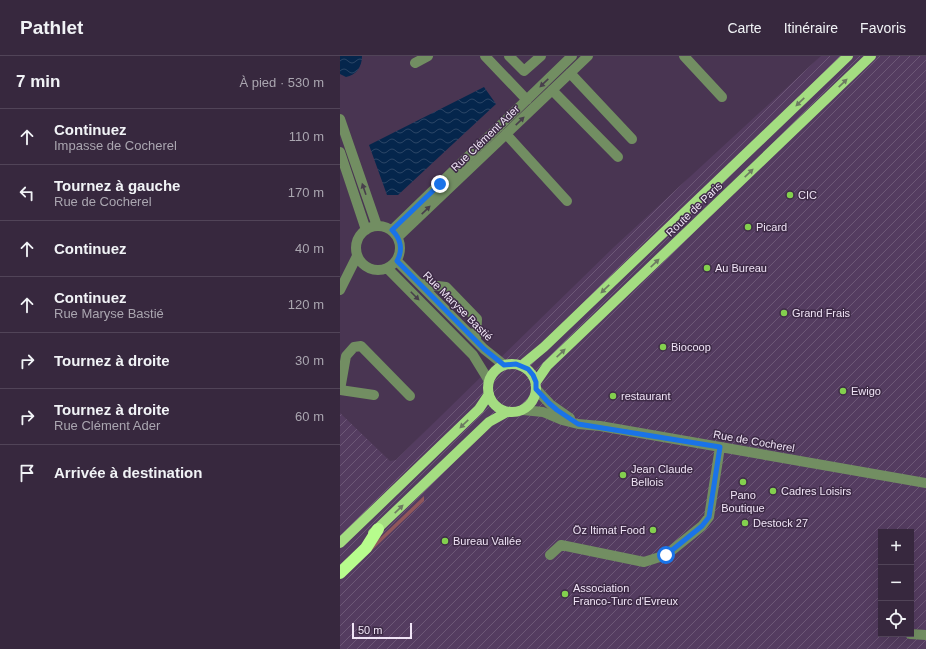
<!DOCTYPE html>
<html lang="fr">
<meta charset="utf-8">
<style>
body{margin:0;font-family:Helvetica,sans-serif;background:#423449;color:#f1f3f6}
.controls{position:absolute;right:12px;bottom:12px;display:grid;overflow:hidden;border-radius:0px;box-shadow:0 4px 16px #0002}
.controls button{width:36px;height:36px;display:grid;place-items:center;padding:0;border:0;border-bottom:1px solid #514458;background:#37283e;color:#f1f3f6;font:20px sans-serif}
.scale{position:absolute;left:12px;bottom:10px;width:60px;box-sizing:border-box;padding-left:4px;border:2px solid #f0e4f6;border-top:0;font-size:11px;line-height:14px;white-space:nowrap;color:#f0e4f6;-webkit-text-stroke:3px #3e2b47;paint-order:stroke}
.stop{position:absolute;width:12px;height:12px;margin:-9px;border:3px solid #1a73e8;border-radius:50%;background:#fff}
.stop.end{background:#1a73e8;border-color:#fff;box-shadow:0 1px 4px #0008}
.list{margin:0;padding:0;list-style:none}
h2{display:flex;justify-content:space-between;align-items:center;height:52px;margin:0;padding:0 16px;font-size:17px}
h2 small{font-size:13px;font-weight:400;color:#aaa6b0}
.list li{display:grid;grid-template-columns:26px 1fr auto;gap:12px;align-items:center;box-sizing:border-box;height:56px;padding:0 16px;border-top:1px solid #514458}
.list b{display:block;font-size:15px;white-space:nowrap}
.list p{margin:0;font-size:13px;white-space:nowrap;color:#aaa6b0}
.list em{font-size:13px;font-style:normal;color:#aaa6b0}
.icon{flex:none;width:22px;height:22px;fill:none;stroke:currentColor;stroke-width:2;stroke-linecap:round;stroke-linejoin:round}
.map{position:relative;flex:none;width:586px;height:593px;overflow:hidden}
header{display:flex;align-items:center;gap:24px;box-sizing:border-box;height:56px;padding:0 20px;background:#37283e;border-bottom:1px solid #514458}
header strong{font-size:19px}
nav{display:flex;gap:22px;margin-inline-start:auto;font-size:14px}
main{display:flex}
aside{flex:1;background:#37283e}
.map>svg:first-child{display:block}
.industrial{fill:url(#industrial-furrows);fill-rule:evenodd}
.green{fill:#90575b}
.water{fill:url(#water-waves)}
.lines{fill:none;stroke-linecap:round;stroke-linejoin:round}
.minor{stroke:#728e62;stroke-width:10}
.major{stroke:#a4dd81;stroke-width:10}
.highway{stroke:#b7fc8d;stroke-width:12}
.oneway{fill:#483f4c}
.oneway2{fill:#6c7b61}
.route{stroke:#1a73e8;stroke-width:5}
.poi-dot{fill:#83d04e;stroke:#3e2b47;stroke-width:1.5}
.labels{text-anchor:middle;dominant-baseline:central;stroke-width:3;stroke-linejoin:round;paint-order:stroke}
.street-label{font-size:11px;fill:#f0e4f6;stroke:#3e2b47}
.poi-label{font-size:11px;fill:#f0e4f6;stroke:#3e2b47;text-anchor:start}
</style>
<header>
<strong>Pathlet</strong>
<nav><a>Carte</a><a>Itinéraire</a><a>Favoris</a></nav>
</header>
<main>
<aside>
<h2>7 min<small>À pied · 530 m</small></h2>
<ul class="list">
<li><svg class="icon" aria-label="ahead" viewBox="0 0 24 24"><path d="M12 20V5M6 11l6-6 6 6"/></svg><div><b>Continuez</b><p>Impasse de Cocherel</p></div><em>110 m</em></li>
<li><svg class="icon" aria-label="left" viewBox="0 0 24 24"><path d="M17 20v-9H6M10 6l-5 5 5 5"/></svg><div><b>Tournez à gauche</b><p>Rue de Cocherel</p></div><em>170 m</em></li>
<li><svg class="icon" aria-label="ahead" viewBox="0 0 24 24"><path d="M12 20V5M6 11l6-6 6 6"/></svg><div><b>Continuez</b></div><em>40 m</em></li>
<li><svg class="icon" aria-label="ahead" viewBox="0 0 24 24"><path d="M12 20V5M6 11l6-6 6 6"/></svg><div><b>Continuez</b><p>Rue Maryse Bastié</p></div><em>120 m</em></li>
<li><svg class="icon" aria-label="right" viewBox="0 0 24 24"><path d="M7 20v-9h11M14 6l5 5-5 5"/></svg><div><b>Tournez à droite</b></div><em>30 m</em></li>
<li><svg class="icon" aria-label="right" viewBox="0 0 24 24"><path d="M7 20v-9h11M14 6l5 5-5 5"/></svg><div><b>Tournez à droite</b><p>Rue Clément Ader</p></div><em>60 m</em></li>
<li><svg class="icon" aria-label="arrive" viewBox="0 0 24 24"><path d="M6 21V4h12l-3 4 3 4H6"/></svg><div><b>Arrivée à destination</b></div></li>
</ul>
</aside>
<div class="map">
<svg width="586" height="593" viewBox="0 0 586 593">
<defs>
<pattern id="industrial-furrows" width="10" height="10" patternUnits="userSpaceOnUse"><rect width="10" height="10" fill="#543c60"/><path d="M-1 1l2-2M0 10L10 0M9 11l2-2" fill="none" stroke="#6d5877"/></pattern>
<pattern id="water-waves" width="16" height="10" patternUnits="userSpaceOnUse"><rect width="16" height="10" fill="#05264c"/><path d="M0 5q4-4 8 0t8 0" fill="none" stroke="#2a4566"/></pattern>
</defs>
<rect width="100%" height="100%" fill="#493552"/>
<path class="industrial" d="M 481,0 L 586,0 L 586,593 L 0,593 L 0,357 L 50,405 L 56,404 L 274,191 ZM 541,476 L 571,476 L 571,578 L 541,578 Z"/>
<path class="green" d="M 84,440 L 84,445 L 27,499 L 20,501 Z"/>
<path class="water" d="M 0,0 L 22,0 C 22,11 16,19 6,21 L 0,18 Z
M 144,31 L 156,48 L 58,139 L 47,139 L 29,89 Z"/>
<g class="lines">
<path class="minor" d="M 145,0 L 187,44
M 169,0 L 184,15 L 201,0
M 344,0 L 382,41
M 75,7 L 88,0
M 230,17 L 292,83
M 212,34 L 278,101
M 0,63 L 37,170
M 166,78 L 227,145
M 0,96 L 26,174
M16 192a22 22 0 1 1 44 0a22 22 0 1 1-44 0Z
M 52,174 L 232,0
M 58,181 L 248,0
M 57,205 L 144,293 L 164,309
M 48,213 L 133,299 L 149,325
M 80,228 L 106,231 L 137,263 L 136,284
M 0,234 L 17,200
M 196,333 L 210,348 L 230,362
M 0,334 L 6,300 L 14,291 L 21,290 L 70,340
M 0,334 L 34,339
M 183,354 L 203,356 L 222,364 L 238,368 L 260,370 L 586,427
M 210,499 L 221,489 L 304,506 L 326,499 L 362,470 L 369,461 L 380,391
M 570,578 L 586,579"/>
<path class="major" d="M148 332a24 24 0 1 1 48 0a24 24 0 1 1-48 0Z
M 181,310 L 204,291 L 508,0
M 196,326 L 207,310 L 531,0
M 33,477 L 149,366 L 167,356
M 0,487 L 139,353 L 149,338"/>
<path class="highway" d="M 0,517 L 26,492 L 38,473"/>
</g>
<defs><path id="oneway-solid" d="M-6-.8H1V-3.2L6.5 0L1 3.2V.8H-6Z"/></defs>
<g class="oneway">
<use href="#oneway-solid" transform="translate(204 27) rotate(136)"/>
<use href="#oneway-solid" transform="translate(180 65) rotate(-44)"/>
<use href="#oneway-solid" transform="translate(24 133) rotate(-109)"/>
<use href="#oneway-solid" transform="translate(86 154) rotate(-44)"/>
<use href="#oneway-solid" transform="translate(75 240) rotate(45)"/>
</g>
<g class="oneway2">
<use href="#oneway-solid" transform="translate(503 27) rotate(-44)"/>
<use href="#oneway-solid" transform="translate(460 46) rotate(136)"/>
<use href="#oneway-solid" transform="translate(409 117) rotate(-44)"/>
<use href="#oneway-solid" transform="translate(315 207) rotate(-44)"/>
<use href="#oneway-solid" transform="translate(265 233) rotate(136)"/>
<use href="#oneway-solid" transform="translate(221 297) rotate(-43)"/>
<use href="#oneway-solid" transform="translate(124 368) rotate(136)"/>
<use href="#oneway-solid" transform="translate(59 453) rotate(-44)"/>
</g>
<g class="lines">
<path class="route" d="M 100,128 L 52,174 C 61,183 63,194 57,205 L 144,293 L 164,309 L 176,308 L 188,313 L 193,319 L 196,326 L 196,333 L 209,347 L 217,354 L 238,368 L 380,391 L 369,461 L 362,470 L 326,499"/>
</g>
<g class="poi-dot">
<circle cx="450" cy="139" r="4"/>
<circle cx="408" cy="171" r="4"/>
<circle cx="367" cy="212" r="4"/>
<circle cx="444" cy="257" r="4"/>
<circle cx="323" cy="291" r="4"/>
<circle cx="503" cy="335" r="4"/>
<circle cx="273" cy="340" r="4"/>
<circle cx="283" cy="419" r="4"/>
<circle cx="403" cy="426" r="4"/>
<circle cx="433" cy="435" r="4"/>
<circle cx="405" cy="467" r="4"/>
<circle cx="313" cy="474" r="4"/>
<circle cx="105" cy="485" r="4"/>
<circle cx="225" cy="538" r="4"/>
</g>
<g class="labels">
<g class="street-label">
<text transform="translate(145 82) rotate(-44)">Rue Clément Ader</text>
<text transform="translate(354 153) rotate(-44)">Route de Paris</text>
<text transform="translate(118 250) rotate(45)">Rue Maryse Bastié</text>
<text transform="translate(414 385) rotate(10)">Rue de Cocherel</text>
</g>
<g class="poi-label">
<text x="458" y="139">CIC</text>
<text x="416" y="171">Picard</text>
<text x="375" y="212">Au Bureau</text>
<text x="452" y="257">Grand Frais</text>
<text x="331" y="291">Biocoop</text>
<text x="511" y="335">Ewigo</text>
<text x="281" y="340">restaurant</text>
<text x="291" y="413">Jean Claude<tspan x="291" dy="13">Bellois</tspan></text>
<text x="441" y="435">Cadres Loisirs</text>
<text x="403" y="439" text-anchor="middle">Pano<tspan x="403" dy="13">Boutique</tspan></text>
<text x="413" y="467">Destock 27</text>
<text x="305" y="474" text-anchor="end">Öz Itimat Food</text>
<text x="113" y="485">Bureau Vallée</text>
<text x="233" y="532">Association<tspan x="233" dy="13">Franco-Turc d'Evreux</tspan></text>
</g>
</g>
</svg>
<div class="controls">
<button>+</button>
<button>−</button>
<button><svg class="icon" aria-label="locate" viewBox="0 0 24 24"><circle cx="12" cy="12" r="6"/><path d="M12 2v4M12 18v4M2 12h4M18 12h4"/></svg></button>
</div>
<div class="scale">50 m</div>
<div class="stop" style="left:326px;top:499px"></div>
<div class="stop end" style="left:100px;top:128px"></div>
</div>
</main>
